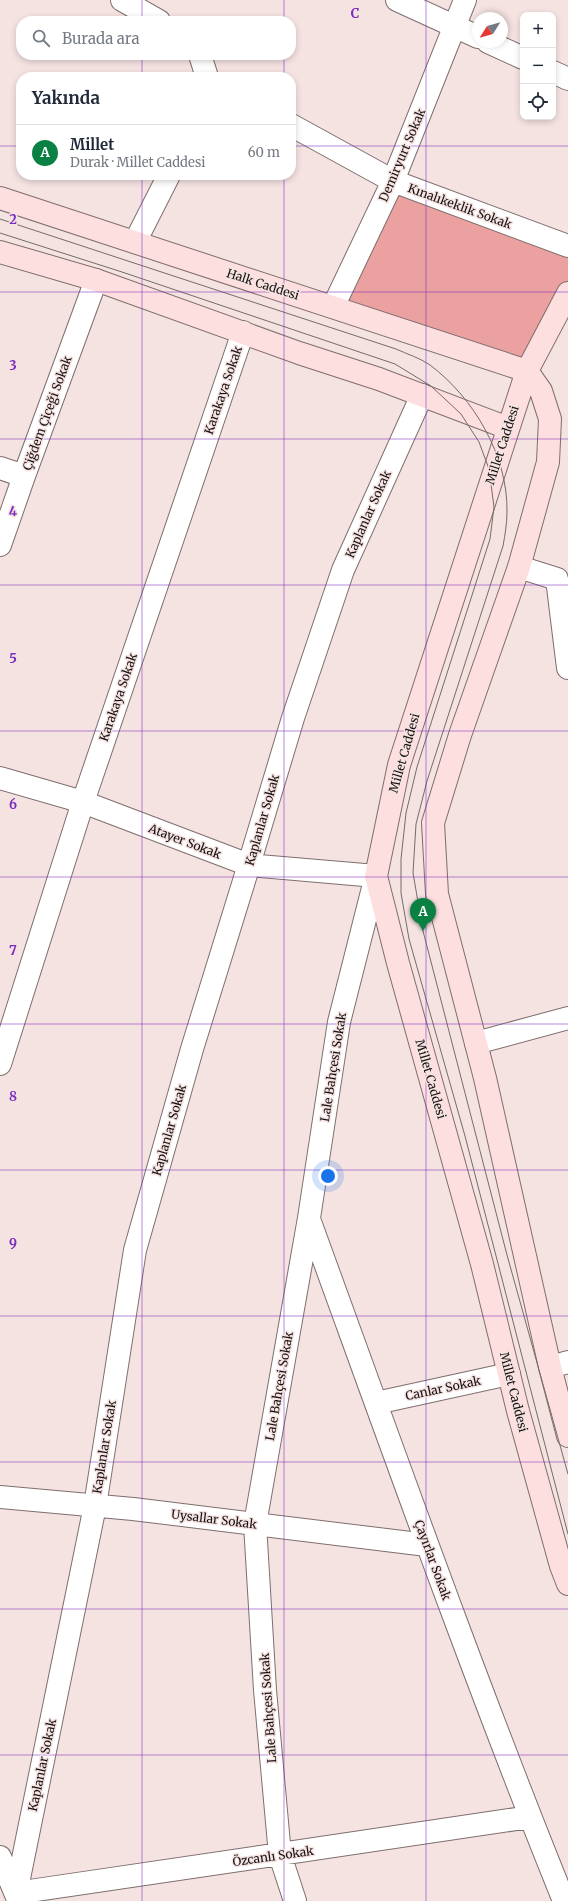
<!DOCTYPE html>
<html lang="tr">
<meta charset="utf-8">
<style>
body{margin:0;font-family:Merriweather,serif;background:#f2f2f3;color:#1f2937}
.controls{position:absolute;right:12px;top:12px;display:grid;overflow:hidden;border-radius:8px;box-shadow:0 2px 6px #0003}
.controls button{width:36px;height:36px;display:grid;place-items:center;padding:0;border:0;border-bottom:1px solid #e0e1e3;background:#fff;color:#1f2937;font:20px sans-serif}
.compass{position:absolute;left:472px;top:12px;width:36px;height:36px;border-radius:50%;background:#fff;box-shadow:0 2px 6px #0003;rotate:233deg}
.you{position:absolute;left:328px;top:1176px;width:14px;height:14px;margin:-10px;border:3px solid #fff;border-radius:50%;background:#1a73e8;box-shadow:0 0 0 6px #1a73e833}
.badge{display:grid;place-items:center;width:26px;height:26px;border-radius:50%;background:#0b8043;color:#fff;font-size:13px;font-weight:700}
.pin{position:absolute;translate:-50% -33px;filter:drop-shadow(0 1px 2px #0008)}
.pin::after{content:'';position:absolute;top:21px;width:14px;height:12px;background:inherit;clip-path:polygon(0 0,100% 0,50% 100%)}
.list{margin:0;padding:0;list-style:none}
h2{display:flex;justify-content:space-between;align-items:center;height:52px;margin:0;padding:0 16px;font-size:17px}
h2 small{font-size:13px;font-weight:400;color:#747a83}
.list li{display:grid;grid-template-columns:26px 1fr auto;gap:12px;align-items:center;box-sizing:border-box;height:56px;padding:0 16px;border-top:1px solid #e0e1e3}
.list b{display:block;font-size:15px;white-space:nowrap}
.list p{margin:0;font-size:13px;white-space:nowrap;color:#747a83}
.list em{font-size:13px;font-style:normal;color:#747a83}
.icon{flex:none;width:22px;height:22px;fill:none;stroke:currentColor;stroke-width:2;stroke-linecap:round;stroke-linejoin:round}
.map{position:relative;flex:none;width:568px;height:1901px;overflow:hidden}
.search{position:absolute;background:#fff;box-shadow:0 2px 6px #0003;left:16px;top:16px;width:280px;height:44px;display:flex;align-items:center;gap:10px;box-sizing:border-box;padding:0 14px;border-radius:16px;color:#747a83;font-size:15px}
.panel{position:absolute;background:#fff;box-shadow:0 2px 6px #0003;left:16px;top:72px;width:280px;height:108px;border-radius:16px}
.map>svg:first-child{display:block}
.green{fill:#eaa19f}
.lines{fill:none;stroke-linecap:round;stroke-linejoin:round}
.minor-casing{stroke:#7e6e6d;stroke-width:24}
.secondary-casing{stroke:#7e6e6d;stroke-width:24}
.minor{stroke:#fff;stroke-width:22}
.secondary{stroke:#fedfdf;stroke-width:22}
.tram{stroke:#756a6a;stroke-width:1}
.grid{fill:none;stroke:#7b2cbf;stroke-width:1;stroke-opacity:0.55}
.labels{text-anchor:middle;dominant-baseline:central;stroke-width:3;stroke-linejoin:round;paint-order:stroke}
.street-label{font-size:12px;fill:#171111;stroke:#f5e3e2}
.grid-label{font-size:13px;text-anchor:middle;font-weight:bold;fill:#7b2cbf;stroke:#f5e3e2;stroke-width:3;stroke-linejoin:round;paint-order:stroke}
</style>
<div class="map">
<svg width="568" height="1901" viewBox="0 0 568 1901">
<rect width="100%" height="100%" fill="#f5e3e2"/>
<path class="green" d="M 393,181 L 568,246 L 568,293 L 527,371 L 333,307 Z"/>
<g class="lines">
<defs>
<path id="minor" d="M 122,0 L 159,21
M 397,0 L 478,37
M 488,42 L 523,58
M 200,55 L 207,77
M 553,72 L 568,79
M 291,125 L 393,181 L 568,246
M 135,242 L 169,175
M 333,307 L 393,181 L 465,0
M 0,468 L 24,476
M 0,545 L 24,476 L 96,280
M 519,567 L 557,579 L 568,668
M 0,778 L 83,802 L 249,865 L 376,876 L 339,1022 L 309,1218 L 255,1524 L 265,1690 L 280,1855 L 295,1901
M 476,1043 L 568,1018
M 0,1064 L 83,802 L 243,332
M 309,1219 C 392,1447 473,1676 564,1901
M 550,1367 L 568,1362
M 376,1403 L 509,1374
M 0,1497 L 133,1509 L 427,1545
M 0,1857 L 17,1897
M 16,1893 L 95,1506 L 135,1250 L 192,1049 L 244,881 L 293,718 L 343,570 L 422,395
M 16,1893 L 530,1817"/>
<path id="secondary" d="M 0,198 L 527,371
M 0,252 L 96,280 L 299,353 L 379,379 L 508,428
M 568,293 L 527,371 L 399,765 L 376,876 L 398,963 L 482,1264 L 518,1411 L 561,1566 L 568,1584
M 527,371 L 541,391 L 550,419 L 548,462 L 519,567 L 460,735 L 433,823 L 437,894 L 485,1078 L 550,1367 L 568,1436"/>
</defs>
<use href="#minor" class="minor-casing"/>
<use href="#secondary" class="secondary-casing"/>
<use href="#minor" class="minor"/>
<use href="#secondary" class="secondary"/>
<path class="tram" d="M 0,219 L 396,349 C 407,354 420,358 430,365 C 474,398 508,456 507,512 C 507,523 505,535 503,546 L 427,781 L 416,824 L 413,873 L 423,931 L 507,1255 L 568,1474
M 0,233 L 122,272 L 395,364 L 431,386 L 461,414 L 479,442 L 489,469 L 494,507 L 490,539 L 417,767 L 406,813 L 401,859 L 401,893 L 409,939 L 465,1136 L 568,1534"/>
</g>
<path class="grid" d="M 142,0 L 142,21M 284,0 L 284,21M 426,0 L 426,1901M 142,55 L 142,77M 284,55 L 284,77M 0,146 L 21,146M 291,146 L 568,146M 142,175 L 142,1901M 284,175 L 284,1901M 0,292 L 568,292M 0,439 L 568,439M 0,585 L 568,585M 0,731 L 568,731M 0,877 L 568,877M 0,1024 L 568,1024M 0,1170 L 568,1170M 0,1316 L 568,1316M 0,1462 L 568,1462M 0,1609 L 568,1609M 0,1755 L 568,1755"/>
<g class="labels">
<g class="street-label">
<text transform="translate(402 155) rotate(-67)">Demiryurt Sokak</text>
<text transform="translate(460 206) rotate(20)">Kınalıkeklik Sokak</text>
<text transform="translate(263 284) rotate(18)">Halk Caddesi</text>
<text transform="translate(223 390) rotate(-71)">Karakaya Sokak</text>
<text transform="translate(47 413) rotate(-70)">Çiğdem Çiçeği Sokak</text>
<text transform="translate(502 445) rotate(-72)">Millet Caddesi</text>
<text transform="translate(368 514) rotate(-66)">Kaplanlar Sokak</text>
<text transform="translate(118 697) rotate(-71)">Karakaya Sokak</text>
<text transform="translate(404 753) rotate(-74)">Millet Caddesi</text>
<text transform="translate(262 820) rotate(-74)">Kaplanlar Sokak</text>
<text transform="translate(185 841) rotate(21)">Atayer Sokak</text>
<text transform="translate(333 1067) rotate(-81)">Lale Bahçesi Sokak</text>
<text transform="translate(431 1079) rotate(74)">Millet Caddesi</text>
<text transform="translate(169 1130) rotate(-74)">Kaplanlar Sokak</text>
<text transform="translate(279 1386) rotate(-80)">Lale Bahçesi Sokak</text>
<text transform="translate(443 1388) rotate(-12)">Canlar Sokak</text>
<text transform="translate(514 1392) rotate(76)">Millet Caddesi</text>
<text transform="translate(104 1447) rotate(-81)">Kaplanlar Sokak</text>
<text transform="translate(214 1519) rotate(7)">Uysallar Sokak</text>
<text transform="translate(433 1560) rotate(70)">Çayırlar Sokak</text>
<text transform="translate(268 1708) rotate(-94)">Lale Bahçesi Sokak</text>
<text transform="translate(42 1765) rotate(-78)">Kaplanlar Sokak</text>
<text transform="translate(273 1856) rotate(-8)">Özcanlı Sokak</text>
</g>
</g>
<g class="grid-label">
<text x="355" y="18">C</text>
<text x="13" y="224">2</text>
<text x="13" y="370">3</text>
<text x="13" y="516">4</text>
<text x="13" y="663">5</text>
<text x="13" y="809">6</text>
<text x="13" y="955">7</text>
<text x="13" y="1101">8</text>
<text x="13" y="1248">9</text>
</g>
</svg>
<div class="controls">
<button>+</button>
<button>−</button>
<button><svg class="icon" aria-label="locate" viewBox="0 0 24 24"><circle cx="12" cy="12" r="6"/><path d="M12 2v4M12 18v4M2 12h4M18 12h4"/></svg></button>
</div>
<svg class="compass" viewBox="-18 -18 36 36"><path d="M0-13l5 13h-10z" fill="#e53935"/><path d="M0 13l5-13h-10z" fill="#747a83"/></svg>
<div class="you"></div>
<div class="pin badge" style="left:423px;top:931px">A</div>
<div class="search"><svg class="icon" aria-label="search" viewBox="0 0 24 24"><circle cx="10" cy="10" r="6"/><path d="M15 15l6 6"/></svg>Burada ara</div>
<section class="panel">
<h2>Yakında<small></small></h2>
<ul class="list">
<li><span class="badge">A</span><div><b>Millet</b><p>Durak · Millet Caddesi</p></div><em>60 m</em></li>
</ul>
</section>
</div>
